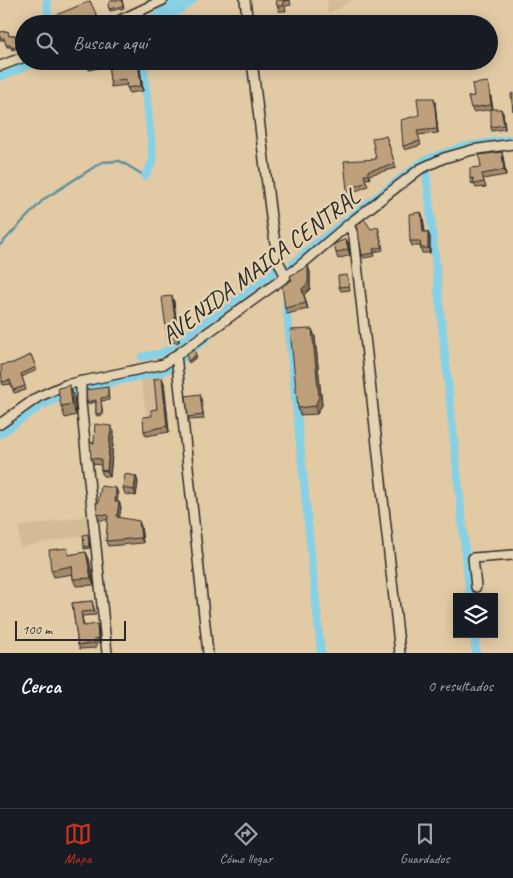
<!DOCTYPE html>
<html lang="es">
<meta charset="utf-8">
<style>
body{margin:0;font-family:Caveat,sans-serif;background:#242831;color:#f1f3f6}
.controls{position:absolute;right:15px;bottom:15px;display:grid;overflow:hidden;border-radius:0px;box-shadow:0 2px 12px #0003}
.controls button{width:45px;height:45px;display:grid;place-items:center;padding:0;border:0;border-bottom:1px solid #363941;background:#171b24;color:#f1f3f6;font:25px sans-serif}
.scale{position:absolute;left:15px;bottom:12px;width:111px;box-sizing:border-box;padding-left:5px;border:2px solid #2b2b2b;border-top:0;font-size:14px;line-height:18px;white-space:nowrap;color:#2b2b2b;-webkit-text-stroke:4px #e5d2b0;paint-order:stroke}
.list{margin:0;padding:0;list-style:none}
h2{display:flex;justify-content:space-between;align-items:center;height:65px;margin:0;padding:0 20px;font-size:21px}
h2 small{font-size:16px;font-weight:400;color:#9ea1a6}
.icon{flex:none;width:28px;height:28px;fill:none;stroke:currentColor;stroke-width:2;stroke-linecap:round;stroke-linejoin:round}
.map{position:relative;flex:none;width:513px;height:653px;overflow:hidden}
.search{position:absolute;background:#171b24;box-shadow:0 2px 12px #0003;left:15px;right:15px;top:15px;height:55px;display:flex;align-items:center;gap:12px;box-sizing:border-box;padding:0 18px;border-radius:28px;color:#9ea1a6;font-size:19px}
.sheet{height:155px;background:#171b24}
nav{display:flex;justify-content:space-around;align-items:center;box-sizing:border-box;height:70px;border-top:1px solid #363941;background:#171b24;font-size:14px;color:#9ea1a6}
nav a{display:grid;justify-items:center;gap:2px}
nav .on{color:#c8321e}
.map>svg:first-child{display:block}
.built{fill:#d4bb97}
.green{fill:#a6edba;stroke:#688c72}
.lines{fill:none;stroke-linecap:round;stroke-linejoin:round}
.stream{stroke:#628f9c;stroke-width:2.5}
.canal{stroke:#87d1e7;stroke-width:8}
.minor-casing{stroke:#2b2b2b;stroke-width:12}
.minor{stroke:#e5d2b0;stroke-width:9}
.wall{fill:#a38a6b;stroke:#2b2b2b}
.shaded-wall{fill:#857157;stroke:#2b2b2b}
.building{fill:#bea17c;stroke:#2b2b2b}
.labels{text-anchor:middle;dominant-baseline:central;stroke-width:5;stroke-linejoin:round;paint-order:stroke}
.street-label{font-size:24px;fill:#2b2b2b;stroke:#e5d2b0}
</style>
<div class="map">
<svg width="513" height="653" viewBox="0 0 513 653">
<rect width="100%" height="100%" fill="#e2caa5"/>
<filter id="ink" filterUnits="userSpaceOnUse"><feTurbulence type="fractalNoise" baseFrequency=".02" numOctaves="2"/><feDisplacementMap in="SourceGraphic" scale="10" xChannelSelector="R" yChannelSelector="G"/><feConvolveMatrix kernelMatrix="1 2 1 2 8 2 1 2 1" color-interpolation-filters="sRGB"/></filter>
<g filter="url(#ink)">
<path class="built" d="M 327,0 L 352,0 L 328,14 Z
M 164,371 L 170,433 L 150,434 L 140,376 Z
M 88,516 L 91,534 L 20,547 L 19,527 Z"/>
<path class="green" d="M 306,16 L 307,24 L 274,24 L 274,21 Z"/>
<g class="lines">
<path class="stream" d="M 0,245 L 44,199 L 102,162 L 120,161 L 145,176"/>
<path class="canal" d="M 47,0 L 49,24
M 99,24 L 109,20
M 141,24 L 150,21 L 178,0
M 159,24 L 193,0
M 143,61 L 153,161 L 145,176
M 0,77 L 39,61
M 426,170 L 470,597
M 288,269 L 309,249 L 425,160 L 461,147 L 513,139
M 286,304 L 321,653
M 142,357 L 162,353 L 275,271 L 273,254
M 183,358 L 209,336
M 88,387 L 164,371 L 173,366
M 0,434 L 42,405 L 74,391
M 474,634 L 476,653"/>
<defs>
<path id="minor" d="M 245,0 L 248,24
M 112,24 L 163,0
M 252,61 L 271,217 L 278,261 L 285,275
M 0,66 L 24,57
M 349,224 L 354,237 L 400,653
M 176,355 L 208,653
M 81,381 L 81,403 L 107,653
M 0,424 L 38,397 L 65,385 L 164,364 L 295,270 L 349,224 L 420,169 L 444,158 L 472,150 L 513,144
M 476,587 L 473,558 L 513,555"/>
</defs>
<use href="#minor" class="minor-casing"/>
<use href="#minor" class="minor"/>
</g>
<path class="wall" d="M 122,0 L 124,8 L 110,11 L 108,4 Z
M 276,0 L 290,0 L 291,5 L 285,6 L 286,11 L 279,11 Z
M 90,1 L 97,18 L 83,24 L 70,24 L 68,20 L 58,24 L 49,24 Z
M 0,32 L 9,36 L 15,35 L 19,48 L 12,50 L 11,47 L 7,47 L 5,40 L 0,40 Z
M 87,61 L 97,61 L 98,68 L 89,70 Z
M 108,61 L 139,61 L 143,91 L 129,93 L 127,85 L 111,87 L 110,81 Z
M 489,86 L 493,109 L 473,112 L 468,97 L 474,96 Z
M 435,102 L 438,133 L 418,135 L 421,145 L 405,150 L 403,146 L 419,115 Z
M 503,113 L 505,129 L 492,131 L 491,127 Z
M 386,136 L 396,168 L 369,175 L 370,179 L 365,178 L 368,186 L 349,194 L 347,190 L 376,159 Z
M 503,157 L 506,175 L 483,179 L 486,187 L 476,188 L 474,183 L 472,184 L 470,179 L 481,167 Z
M 421,212 L 423,217 L 425,232 L 428,232 L 430,237 L 430,253 L 422,253 L 420,246 L 412,246 L 410,241 Z
M 371,229 L 379,230 L 383,250 L 374,252 L 375,256 L 364,258 L 362,255 Z
M 346,239 L 349,245 L 350,255 L 338,259 L 336,253 Z
M 308,266 L 310,272 L 310,289 L 304,295 L 308,309 L 287,314 L 285,308 L 291,280 L 290,276 Z
M 348,279 L 350,290 L 341,291 L 339,287 Z
M 174,302 L 179,342 L 169,343 L 167,337 Z
M 312,329 L 315,337 L 322,405 L 317,414 L 300,415 L 298,408 Z
M 31,355 L 37,370 L 22,377 L 26,390 L 14,393 L 11,384 L 3,385 L 2,382 L 13,363 Z
M 164,383 L 169,432 L 146,436 L 144,431 L 152,416 L 157,409 Z
M 108,387 L 108,389 L 109,400 L 101,401 L 103,415 L 97,416 L 96,414 L 96,402 L 87,404 L 87,402 Z
M 200,394 L 201,398 L 204,419 L 189,420 L 188,417 Z
M 74,397 L 76,415 L 65,418 L 61,406 Z
M 114,432 L 110,477 L 103,476 L 101,470 L 101,465 L 94,464 L 91,458 L 94,443 Z
M 136,476 L 138,482 L 136,496 L 125,494 L 123,488 Z
M 116,488 L 118,494 L 117,502 L 119,502 L 121,507 L 119,518 L 141,526 L 143,543 L 108,546 L 106,541 L 108,520 L 99,520 L 97,514 L 98,503 Z
M 88,536 L 90,548 L 84,549 L 84,547 Z
M 86,552 L 89,559 L 94,585 L 76,586 L 73,579 L 73,574 L 54,577 L 51,570 L 69,555 Z
M 92,601 L 96,615 L 82,616 L 84,626 L 98,628 L 100,643 L 96,643 L 96,648 L 80,649 L 78,645 L 72,603 Z"/>
<path class="shaded-wall" d="M 138,61 L 139,61 L 143,91 L 141,86 Z
M 488,82 L 489,86 L 493,109 L 491,105 Z
M 434,98 L 435,102 L 438,133 L 437,129 Z
M 501,109 L 503,113 L 505,129 L 504,125 Z
M 502,152 L 503,157 L 506,175 L 504,170 Z
M 421,212 L 423,217 L 425,237 L 423,232 Z
M 428,232 L 430,237 L 430,253 L 428,248 Z
M 346,239 L 349,245 L 350,255 L 348,249 Z
M 308,266 L 310,272 L 310,289 L 304,295 L 308,309 L 302,289 Z
M 172,296 L 174,302 L 179,342 L 177,336 Z
M 312,329 L 315,337 L 322,405 L 317,414 L 315,406 Z
M 196,355 L 197,357 L 189,363 L 188,361 Z
M 162,378 L 164,383 L 169,432 L 167,426 Z
M 70,385 L 74,397 L 76,415 L 72,404 Z
M 111,426 L 114,432 L 110,477 L 107,471 Z
M 136,476 L 138,482 L 136,496 L 134,490 Z
M 116,488 L 118,494 L 117,507 L 115,502 Z
M 119,502 L 121,507 L 119,522 L 117,517 Z
M 139,521 L 141,526 L 143,543 L 141,538 Z
M 86,552 L 89,559 L 94,585 L 91,578 Z
M 97,624 L 98,628 L 100,643 L 98,639 Z"/>
<path class="building" d="M 112,0 L 122,0 L 123,6 L 109,9 L 108,4 Z
M 276,0 L 289,0 L 283,1 L 284,6 L 277,6 Z
M 90,1 L 97,16 L 76,24 L 75,22 L 70,24 L 68,17 L 56,22 L 56,24 L 49,24 L 49,18 Z
M 8,31 L 9,36 L 15,35 L 18,46 L 12,48 L 11,45 L 6,45 L 4,38 L 0,38 L 0,32 Z
M 87,61 L 97,61 L 97,66 L 88,68 Z
M 108,61 L 138,61 L 141,86 L 127,88 L 126,79 L 110,81 Z
M 488,82 L 491,105 L 471,108 L 468,97 L 474,96 L 472,84 Z
M 513,93 L 513,111 L 511,94 Z
M 417,98 L 434,98 L 437,129 L 417,131 L 420,141 L 403,146 L 401,120 L 419,115 Z
M 491,109 L 501,109 L 504,125 L 491,127 Z
M 386,136 L 395,164 L 368,171 L 368,175 L 364,175 L 366,182 L 347,190 L 344,161 L 376,159 L 372,138 Z
M 502,152 L 504,170 L 482,174 L 484,182 L 474,184 L 473,178 L 470,179 L 470,168 L 481,167 L 479,155 Z
M 421,212 L 423,232 L 428,232 L 428,248 L 421,248 L 420,241 L 410,241 L 409,214 Z
M 364,219 L 371,229 L 378,227 L 382,247 L 373,249 L 374,253 L 362,255 L 357,226 Z
M 346,239 L 348,249 L 336,253 L 334,244 Z
M 308,266 L 308,283 L 302,289 L 306,303 L 285,308 L 282,286 L 292,280 L 290,276 Z
M 347,275 L 349,286 L 339,287 L 338,276 Z
M 172,296 L 177,336 L 167,337 L 162,297 Z
M 312,329 L 319,397 L 315,406 L 298,408 L 290,330 Z
M 194,349 L 196,355 L 188,361 L 186,354 Z
M 31,355 L 36,367 L 21,374 L 25,386 L 13,390 L 10,380 L 2,382 L 1,365 L 13,363 Z
M 162,378 L 167,426 L 144,431 L 143,417 L 152,416 L 151,410 L 157,409 L 154,379 Z
M 70,385 L 72,404 L 61,406 L 58,388 Z
M 108,387 L 108,397 L 101,398 L 102,413 L 96,414 L 96,400 L 87,402 L 86,390 Z
M 200,394 L 203,415 L 188,417 L 186,396 Z
M 95,424 L 111,426 L 107,471 L 101,470 L 101,459 L 91,458 L 90,442 L 94,443 Z
M 125,474 L 136,476 L 134,490 L 123,488 Z
M 101,486 L 116,488 L 115,502 L 119,502 L 117,517 L 139,521 L 141,538 L 106,541 L 108,515 L 97,514 L 96,503 L 98,503 Z
M 88,534 L 89,546 L 84,547 L 83,535 Z
M 67,548 L 68,555 L 86,552 L 91,578 L 73,579 L 72,566 L 51,570 L 49,550 Z
M 92,601 L 94,611 L 81,612 L 83,626 L 97,624 L 98,639 L 94,639 L 95,643 L 78,645 L 72,603 Z"/>
</g>
<g class="labels">
<g class="street-label">
<text transform="translate(260 266) rotate(-37)">AVENIDA MAICA CENTRAL</text>
</g>
</g>
</svg>
<div class="controls">
<button><svg class="icon" aria-label="layers" viewBox="0 0 24 24"><path d="M12 4l9 5-9 5-9-5zM3 14l9 5 9-5"/></svg></button>
</div>
<div class="scale">100 m</div>
<div class="search"><svg class="icon" aria-label="search" viewBox="0 0 24 24"><circle cx="10" cy="10" r="6"/><path d="M15 15l6 6"/></svg>Buscar aquí</div>
</div>
<section class="sheet">
<h2>Cerca<small>0 resultados</small></h2>
<ul class="list">
</ul>
</section>
<nav>
<a class="on"><svg class="icon" aria-label="map" viewBox="0 0 24 24"><path d="M3 6l6-2 6 2 6-2v14l-6 2-6-2-6 2zM9 4v14M15 6v14"/></svg>Mapa</a>
<a><svg class="icon" aria-label="directions" viewBox="0 0 24 24"><path d="M12 3l9 9-9 9-9-9zM9 14v-3h6M13 9l2 2-2 2"/></svg>Cómo llegar</a>
<a><svg class="icon" aria-label="saved" viewBox="0 0 24 24"><path d="M7 4h10v16l-5-4-5 4z"/></svg>Guardados</a>
</nav>
